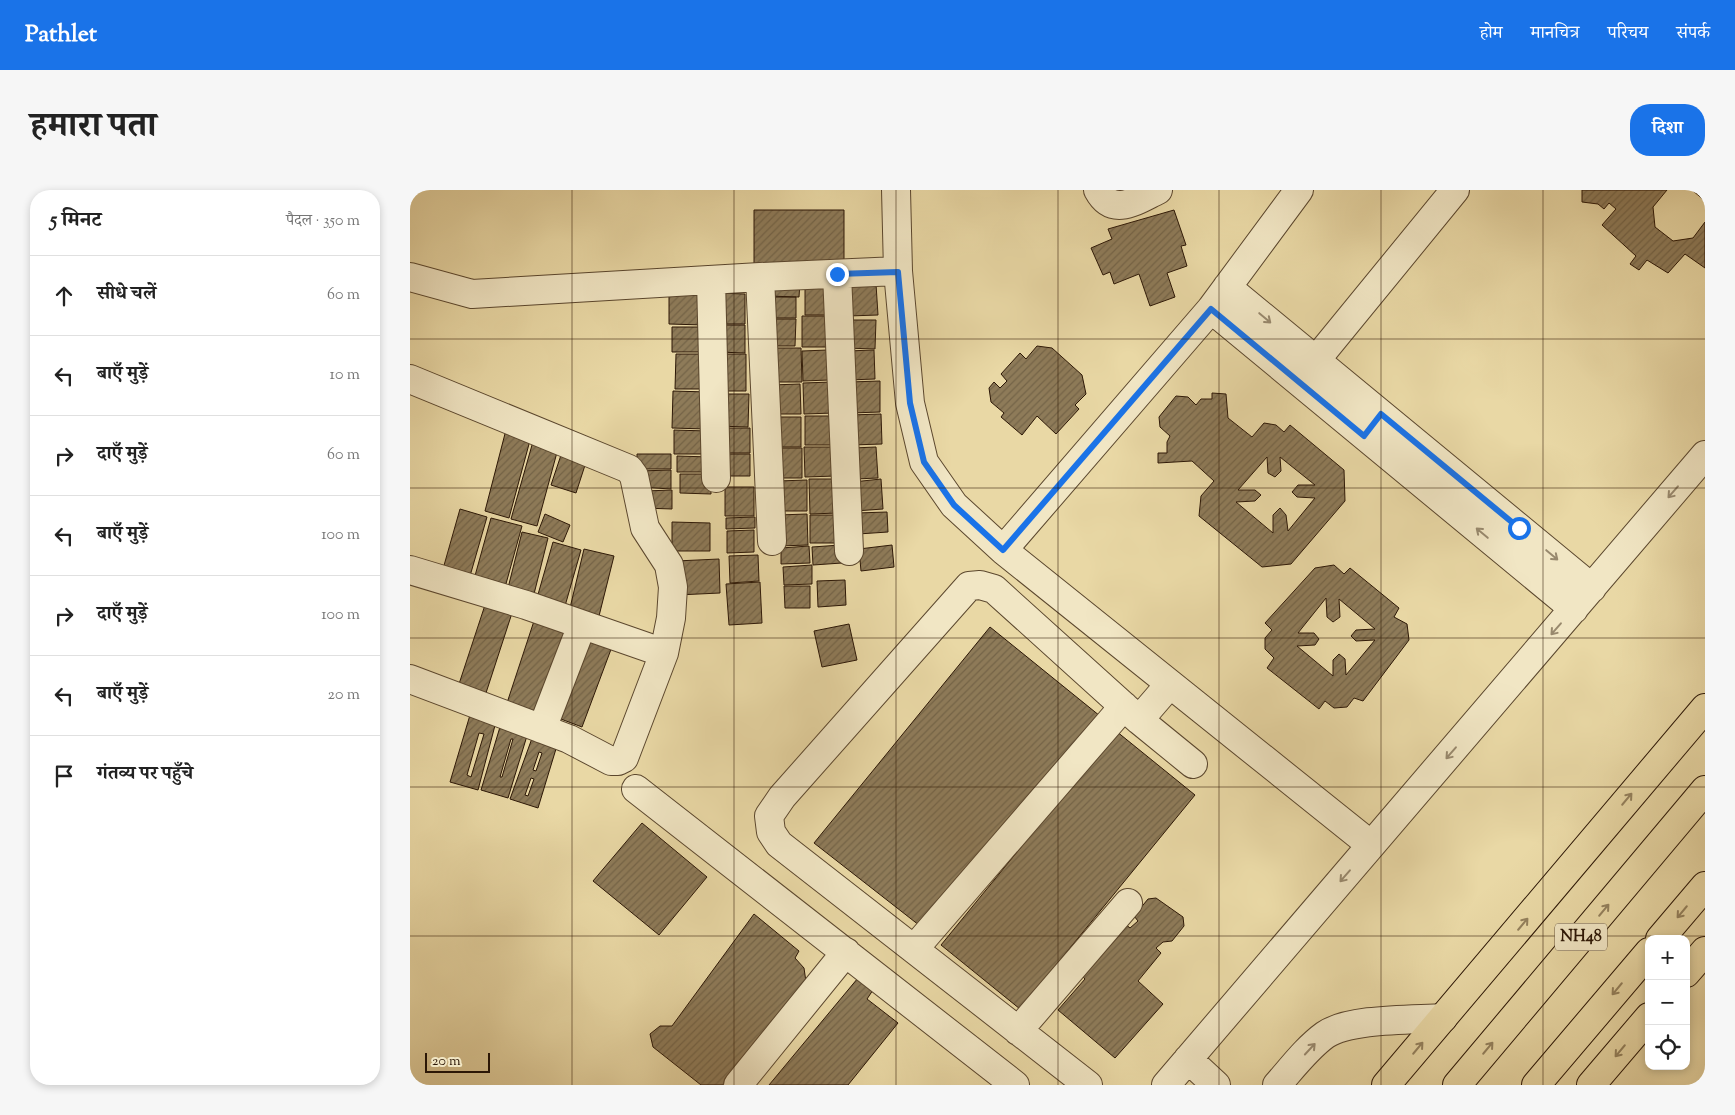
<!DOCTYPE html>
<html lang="hi">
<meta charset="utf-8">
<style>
body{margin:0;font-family:"Sorts Mill Goudy","Noto Serif Devanagari",serif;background:#f6f6f6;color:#222}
.controls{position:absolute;right:15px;bottom:15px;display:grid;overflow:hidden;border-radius:10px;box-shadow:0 2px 8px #0003}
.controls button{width:45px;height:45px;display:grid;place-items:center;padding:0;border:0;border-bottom:1px solid #e0e0e0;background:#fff;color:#222;font:25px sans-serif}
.scale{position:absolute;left:15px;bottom:12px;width:65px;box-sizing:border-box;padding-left:5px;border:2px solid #2c1706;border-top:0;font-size:14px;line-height:18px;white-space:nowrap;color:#2c1706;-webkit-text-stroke:4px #f1e6c4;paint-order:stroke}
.stop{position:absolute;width:15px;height:15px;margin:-11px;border:4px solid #1a73e8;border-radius:50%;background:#fff}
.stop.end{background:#1a73e8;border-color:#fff;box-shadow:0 1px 5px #0008}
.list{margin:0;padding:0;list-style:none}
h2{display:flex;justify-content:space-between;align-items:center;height:65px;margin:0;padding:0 20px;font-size:21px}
h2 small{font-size:16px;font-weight:400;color:#767676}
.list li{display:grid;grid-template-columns:32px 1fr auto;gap:15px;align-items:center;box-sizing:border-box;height:80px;padding:0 20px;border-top:1px solid #e0e0e0}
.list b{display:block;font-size:19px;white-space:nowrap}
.list em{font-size:16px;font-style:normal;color:#767676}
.icon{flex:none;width:28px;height:28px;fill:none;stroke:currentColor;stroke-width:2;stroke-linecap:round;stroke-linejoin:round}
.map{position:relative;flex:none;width:1295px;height:895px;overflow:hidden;border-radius:20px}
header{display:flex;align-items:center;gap:30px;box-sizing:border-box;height:70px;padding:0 25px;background:#1a73e8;color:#fff}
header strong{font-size:24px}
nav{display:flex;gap:28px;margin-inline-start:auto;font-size:18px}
.intro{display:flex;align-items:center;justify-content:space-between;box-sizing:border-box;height:120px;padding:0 30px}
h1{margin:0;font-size:35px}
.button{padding:12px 22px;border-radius:20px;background:#1a73e8;color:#fff;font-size:18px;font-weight:700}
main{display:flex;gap:30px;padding:0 30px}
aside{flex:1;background:#fff;border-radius:20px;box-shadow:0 2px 8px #0003}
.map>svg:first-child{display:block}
.building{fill:url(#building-hatch);stroke:#2c1706;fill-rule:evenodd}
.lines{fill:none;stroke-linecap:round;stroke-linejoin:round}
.minor-casing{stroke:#5b472e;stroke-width:30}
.major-casing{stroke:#2c1706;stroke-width:30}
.highway-casing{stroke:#2c1706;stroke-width:30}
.minor{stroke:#f1e6c4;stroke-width:28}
.major{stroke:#e9d8a5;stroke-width:28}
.highway{stroke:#e9d8a5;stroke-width:28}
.oneway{stroke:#98896e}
.oneway2{stroke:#94815d}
.route{stroke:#1a73e8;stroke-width:6}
.grid{fill:none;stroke:#2c1706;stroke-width:1;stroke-opacity:0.55}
.labels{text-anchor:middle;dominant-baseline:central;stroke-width:4;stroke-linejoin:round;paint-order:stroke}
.shield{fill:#f1e6c4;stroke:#67553f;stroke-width:1}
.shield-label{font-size:16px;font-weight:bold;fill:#2c1706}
</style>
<header>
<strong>Pathlet</strong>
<nav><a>होम</a><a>मानचित्र</a><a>परिचय</a><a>संपर्क</a></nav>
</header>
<div class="intro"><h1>हमारा पता</h1><a class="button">दिशा</a></div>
<main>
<aside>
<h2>5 मिनट<small>पैदल · 350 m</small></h2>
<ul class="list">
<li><svg class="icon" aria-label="ahead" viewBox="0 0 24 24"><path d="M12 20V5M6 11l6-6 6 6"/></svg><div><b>सीधे चलें</b></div><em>60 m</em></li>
<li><svg class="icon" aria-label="left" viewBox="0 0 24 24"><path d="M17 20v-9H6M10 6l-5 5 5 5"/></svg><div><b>बाएँ मुड़ें</b></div><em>10 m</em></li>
<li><svg class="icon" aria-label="right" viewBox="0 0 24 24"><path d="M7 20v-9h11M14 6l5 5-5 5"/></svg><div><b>दाएँ मुड़ें</b></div><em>60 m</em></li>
<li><svg class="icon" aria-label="left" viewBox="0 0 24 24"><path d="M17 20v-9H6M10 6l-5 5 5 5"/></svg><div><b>बाएँ मुड़ें</b></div><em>100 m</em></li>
<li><svg class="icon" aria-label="right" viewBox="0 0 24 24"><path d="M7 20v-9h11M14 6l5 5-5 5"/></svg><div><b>दाएँ मुड़ें</b></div><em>100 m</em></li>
<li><svg class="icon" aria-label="left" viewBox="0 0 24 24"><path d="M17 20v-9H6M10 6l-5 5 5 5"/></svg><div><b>बाएँ मुड़ें</b></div><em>20 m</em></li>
<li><svg class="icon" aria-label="arrive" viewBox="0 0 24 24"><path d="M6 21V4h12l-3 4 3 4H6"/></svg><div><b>गंतव्य पर पहुँचे</b></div></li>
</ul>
</aside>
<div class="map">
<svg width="1295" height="895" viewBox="0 0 1295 895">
<defs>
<pattern id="building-hatch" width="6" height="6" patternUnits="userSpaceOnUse" patternTransform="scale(1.25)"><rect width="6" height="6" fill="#8e7b59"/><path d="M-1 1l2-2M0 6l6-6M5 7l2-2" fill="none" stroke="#746448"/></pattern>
</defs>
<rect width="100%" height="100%" fill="#e9d8a5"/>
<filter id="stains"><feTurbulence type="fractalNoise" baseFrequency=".004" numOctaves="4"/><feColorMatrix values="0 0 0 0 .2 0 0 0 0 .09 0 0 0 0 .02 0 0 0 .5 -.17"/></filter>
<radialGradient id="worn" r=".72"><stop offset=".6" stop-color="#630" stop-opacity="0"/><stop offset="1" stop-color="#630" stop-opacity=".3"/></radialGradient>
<path class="building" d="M 1172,0 L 1257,0 L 1243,17 L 1245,37 L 1263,51 L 1283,48 L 1295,32 L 1295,78 L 1275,64 L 1258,83 L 1237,70 L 1229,80 L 1220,74 L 1226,66 L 1192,35 L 1206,19 L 1199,13 L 1194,19 L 1188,14 L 1172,12 Z
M 1282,0 L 1295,0 L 1295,11 Z
M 344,20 L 434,20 L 434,77 L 344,77 Z
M 764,20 L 776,55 L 771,56 L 777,76 L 757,83 L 765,107 L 740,116 L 729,84 L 704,94 L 700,82 L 693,85 L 681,58 L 702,49 L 698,39 Z
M 357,91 L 390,92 L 389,107 L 357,106 Z
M 395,91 L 423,91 L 422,125 L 395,125 Z
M 466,94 L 468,125 L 438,126 L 436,96 Z
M 259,99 L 294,99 L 293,135 L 259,134 Z
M 308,103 L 335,104 L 335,134 L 307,134 Z
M 358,107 L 386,107 L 386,128 L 358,128 Z
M 392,126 L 421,126 L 421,157 L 392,157 Z
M 357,129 L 386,129 L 385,156 L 357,156 Z
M 436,130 L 466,130 L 465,159 L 435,158 Z
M 308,135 L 335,135 L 335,163 L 308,162 Z
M 262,137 L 296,137 L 296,162 L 262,162 Z
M 627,156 L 642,158 L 672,185 L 676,204 L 665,215 L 669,219 L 646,244 L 627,226 L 612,245 L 591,227 L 594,223 L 581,212 L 579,198 L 584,192 L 590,198 L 597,191 L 591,184 L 610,163 L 616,169 Z
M 362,158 L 391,158 L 392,192 L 362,192 Z
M 418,160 L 419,190 L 393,191 L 392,161 Z
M 464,160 L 465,189 L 438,190 L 437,161 Z
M 266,164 L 297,164 L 298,199 L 265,199 Z
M 308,164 L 336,164 L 336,201 L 308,201 Z
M 470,191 L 470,222 L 441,223 L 440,192 Z
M 423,192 L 424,223 L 394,224 L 393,193 Z
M 390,194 L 391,224 L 362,224 L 361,195 Z
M 263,201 L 297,202 L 296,239 L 262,238 Z
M 802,203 L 816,204 L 818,228 L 842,247 L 854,233 L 866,235 L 874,242 L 880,235 L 934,280 L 935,311 L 881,374 L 852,377 L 789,326 L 791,306 L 804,291 L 782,271 L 748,273 L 748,263 L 757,263 L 757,252 L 760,246 L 750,237 L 749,227 L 766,206 L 778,207 L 786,215 L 791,209 L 802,209 ZM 857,267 L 858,283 L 865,287 L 871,281 L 870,267 L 905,295 L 888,295 L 882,302 L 887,307 L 905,308 L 878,341 L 876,325 L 870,318 L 863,325 L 863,343 L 826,312 L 845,311 L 851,305 L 845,300 L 828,300 Z
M 308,204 L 339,204 L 338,237 L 307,236 Z
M 471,224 L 472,254 L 441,255 L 440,225 Z
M 395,226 L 422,226 L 423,255 L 395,255 Z
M 363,227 L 391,227 L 391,257 L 363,257 Z
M 97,236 L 122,243 L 99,328 L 75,321 Z
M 309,238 L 340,238 L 340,263 L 309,263 Z
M 264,240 L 297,241 L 297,264 L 264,264 Z
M 124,248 L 149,255 L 127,336 L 101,329 Z
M 394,257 L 426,257 L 426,286 L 395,287 Z
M 466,257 L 468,288 L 445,289 L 443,258 Z
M 364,258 L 392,258 L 392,288 L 365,288 Z
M 153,259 L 178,266 L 166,303 L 141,295 Z
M 227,264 L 261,264 L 261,279 L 227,279 Z
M 311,264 L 340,264 L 340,286 L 311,286 Z
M 267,266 L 300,267 L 300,282 L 267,282 Z
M 261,280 L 261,299 L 229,297 L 229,281 Z
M 270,284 L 301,284 L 301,304 L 270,303 Z
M 399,289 L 428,289 L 428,323 L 400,324 Z
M 471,289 L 473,319 L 445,321 L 443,292 Z
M 397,290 L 397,321 L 369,321 L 368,291 Z
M 315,297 L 344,297 L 344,326 L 315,326 Z
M 262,300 L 262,319 L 234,318 L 235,301 Z
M 50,319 L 77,327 L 58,393 L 31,386 Z
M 477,322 L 478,342 L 448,344 L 447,323 Z
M 135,324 L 160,335 L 153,352 L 128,342 Z
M 397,324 L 398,355 L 369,356 L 368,325 Z
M 400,325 L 425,325 L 425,353 L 400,353 Z
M 345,327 L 345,338 L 316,339 L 316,328 Z
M 81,328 L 112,336 L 94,401 L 63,393 Z
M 262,332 L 300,333 L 300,361 L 262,361 Z
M 344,340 L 344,362 L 317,363 L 317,341 Z
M 112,342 L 138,348 L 124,404 L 98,398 Z
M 143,352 L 171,360 L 155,416 L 127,408 Z
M 431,355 L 432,373 L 403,375 L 402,357 Z
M 482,355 L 484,377 L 451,381 L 449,359 Z
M 399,356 L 400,373 L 371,374 L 371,358 Z
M 174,359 L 204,366 L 189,426 L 160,418 Z
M 348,365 L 349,391 L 320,393 L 319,366 Z
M 309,369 L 310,403 L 267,405 L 266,371 Z
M 402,375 L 402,394 L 374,395 L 373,377 Z
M 924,375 L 934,384 L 940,378 L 989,418 L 984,427 L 997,434 L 999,450 L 953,511 L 944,508 L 937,517 L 924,518 L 915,511 L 909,519 L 857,478 L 864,468 L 855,459 L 855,448 L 862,440 L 855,433 L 905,378 ZM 916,408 L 917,427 L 923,432 L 930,427 L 929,409 L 965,439 L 946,440 L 941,446 L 946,451 L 965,450 L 936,485 L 935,469 L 929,464 L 923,470 L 923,486 L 887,456 L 905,455 L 909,449 L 904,443 L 888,443 Z
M 435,390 L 436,415 L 408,417 L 407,391 Z
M 350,392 L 352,433 L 319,435 L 316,394 Z
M 374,396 L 400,396 L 400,418 L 375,418 Z
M 76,412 L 103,420 L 75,506 L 48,497 Z
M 124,431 L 163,444 L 133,532 L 95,519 Z
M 439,434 L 447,470 L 412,477 L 404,441 Z
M 580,437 L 690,526 L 514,739 L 404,653 Z
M 174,443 L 203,454 L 172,537 L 143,526 Z
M 63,515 L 88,524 L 68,600 L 40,592 ZM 69,543 L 74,544 L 61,587 L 57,585 Z
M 93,527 L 120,536 L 98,608 L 71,600 ZM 101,549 L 103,549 L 92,587 L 90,587 Z
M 125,540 L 149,549 L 128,618 L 100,609 ZM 129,562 L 132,563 L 126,581 L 123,580 ZM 121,588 L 124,589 L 118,606 L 115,605 Z
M 706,541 L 785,605 L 610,819 L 531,755 Z
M 232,633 L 297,687 L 249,745 L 183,691 Z
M 746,708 L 773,727 L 774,736 L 762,751 L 753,752 L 746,758 L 751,763 L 728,791 L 753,814 L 705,868 L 648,820 L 675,789 L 671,785 L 714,733 L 720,738 L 728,731 L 724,726 L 738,709 Z
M 344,724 L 389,761 L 385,768 L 394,778 L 397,799 L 322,895 L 291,895 L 243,857 L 240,844 L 250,836 L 262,836 Z
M 448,788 L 463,800 L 457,809 L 488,833 L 438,895 L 359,895 Z"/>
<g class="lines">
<defs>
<path id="minor" d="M 486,0 L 488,81 L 500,213 L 514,272 L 544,315 L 593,360 L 961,655
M 688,0 C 703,28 727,10 748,0
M 427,84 L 439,361
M 0,87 L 62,104 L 350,87 L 488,81
M 350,87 L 362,351
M 301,90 L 306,288
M 817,97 L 1182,398
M 801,119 L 1164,419
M 906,170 L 1045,0
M 0,189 L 219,279 L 224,286 L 235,338 L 259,375 L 263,397 L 261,428 L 254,463 L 214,568 L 208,571 L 201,571 L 159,549 L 0,489
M 593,360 L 801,119 L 889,0
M 0,380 L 116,415 L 254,463
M 729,530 L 783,574
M 132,539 L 172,435
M 226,599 L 605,895
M 504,759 L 714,516
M 608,841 L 718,713
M 778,869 L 806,895
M 328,895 L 436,762
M 678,895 L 369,654 L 361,642 L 359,626 L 372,607 L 559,396 L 570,395 L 584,399 L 729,530 L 760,494
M 756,895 L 1295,265
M 867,895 C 882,878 897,858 915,845 C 939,828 1003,830 1033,828"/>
<path id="major" d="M 1276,783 L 1295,761
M 976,895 L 1295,518
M 1181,895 L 1239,827"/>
<path id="highway" d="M 1250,749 L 1295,696
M 1047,895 L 1295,600
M 1126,895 L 1239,762"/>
</defs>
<use href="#minor" class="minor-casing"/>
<use href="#major" class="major-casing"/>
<use href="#highway" class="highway-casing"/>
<use href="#minor" class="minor"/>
<use href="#major" class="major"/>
<use href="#highway" class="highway"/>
</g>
<defs><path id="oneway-shaft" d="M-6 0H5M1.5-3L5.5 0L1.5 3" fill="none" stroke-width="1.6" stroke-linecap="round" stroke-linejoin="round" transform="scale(1.25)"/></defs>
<g class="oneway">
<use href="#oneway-shaft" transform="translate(855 128) rotate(40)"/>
<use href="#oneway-shaft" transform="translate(1263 302) rotate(131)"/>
<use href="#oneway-shaft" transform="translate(1072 343) rotate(-140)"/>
<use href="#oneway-shaft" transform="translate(1142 365) rotate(40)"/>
<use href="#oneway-shaft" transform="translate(1146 439) rotate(131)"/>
<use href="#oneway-shaft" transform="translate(1041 563) rotate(131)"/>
<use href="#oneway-shaft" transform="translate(935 686) rotate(131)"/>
<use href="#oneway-shaft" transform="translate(900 859) rotate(-47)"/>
</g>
<g class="oneway2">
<use href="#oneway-shaft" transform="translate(1217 609) rotate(-50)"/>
<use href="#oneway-shaft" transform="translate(1194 720) rotate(-50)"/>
<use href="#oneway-shaft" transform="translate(1272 722) rotate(130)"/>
<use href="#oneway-shaft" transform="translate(1113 734) rotate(-50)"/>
<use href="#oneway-shaft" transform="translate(1207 799) rotate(130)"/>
<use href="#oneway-shaft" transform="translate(1008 858) rotate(-50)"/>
<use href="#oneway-shaft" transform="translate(1078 858) rotate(-50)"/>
<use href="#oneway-shaft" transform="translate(1210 861) rotate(130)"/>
</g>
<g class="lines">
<path class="route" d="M 427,84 L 488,82 L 500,213 L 514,272 L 544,315 L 593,360 L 801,119 L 954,246 L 971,224 L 1109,338"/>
</g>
<path class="grid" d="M 162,0 L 162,895M 324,0 L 324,895M 486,0 L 486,895M 648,0 L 648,895M 809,0 L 809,895M 971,0 L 971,895M 1133,0 L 1133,895M 0,149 L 1295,149M 0,298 L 1295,298M 0,448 L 1295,448M 0,597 L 1295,597M 0,746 L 1295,746"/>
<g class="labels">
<rect class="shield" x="1145" y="733.5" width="52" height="27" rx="4"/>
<g class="shield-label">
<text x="1171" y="747">NH48</text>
</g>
</g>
<rect width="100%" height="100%" filter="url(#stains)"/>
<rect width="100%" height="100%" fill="url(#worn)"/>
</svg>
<div class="controls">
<button>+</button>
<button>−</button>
<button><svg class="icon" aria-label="locate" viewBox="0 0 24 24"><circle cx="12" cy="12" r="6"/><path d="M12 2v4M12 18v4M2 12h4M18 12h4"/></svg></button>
</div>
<div class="scale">20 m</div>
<div class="stop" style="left:1109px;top:338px"></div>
<div class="stop end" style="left:427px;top:84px"></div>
</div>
</main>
